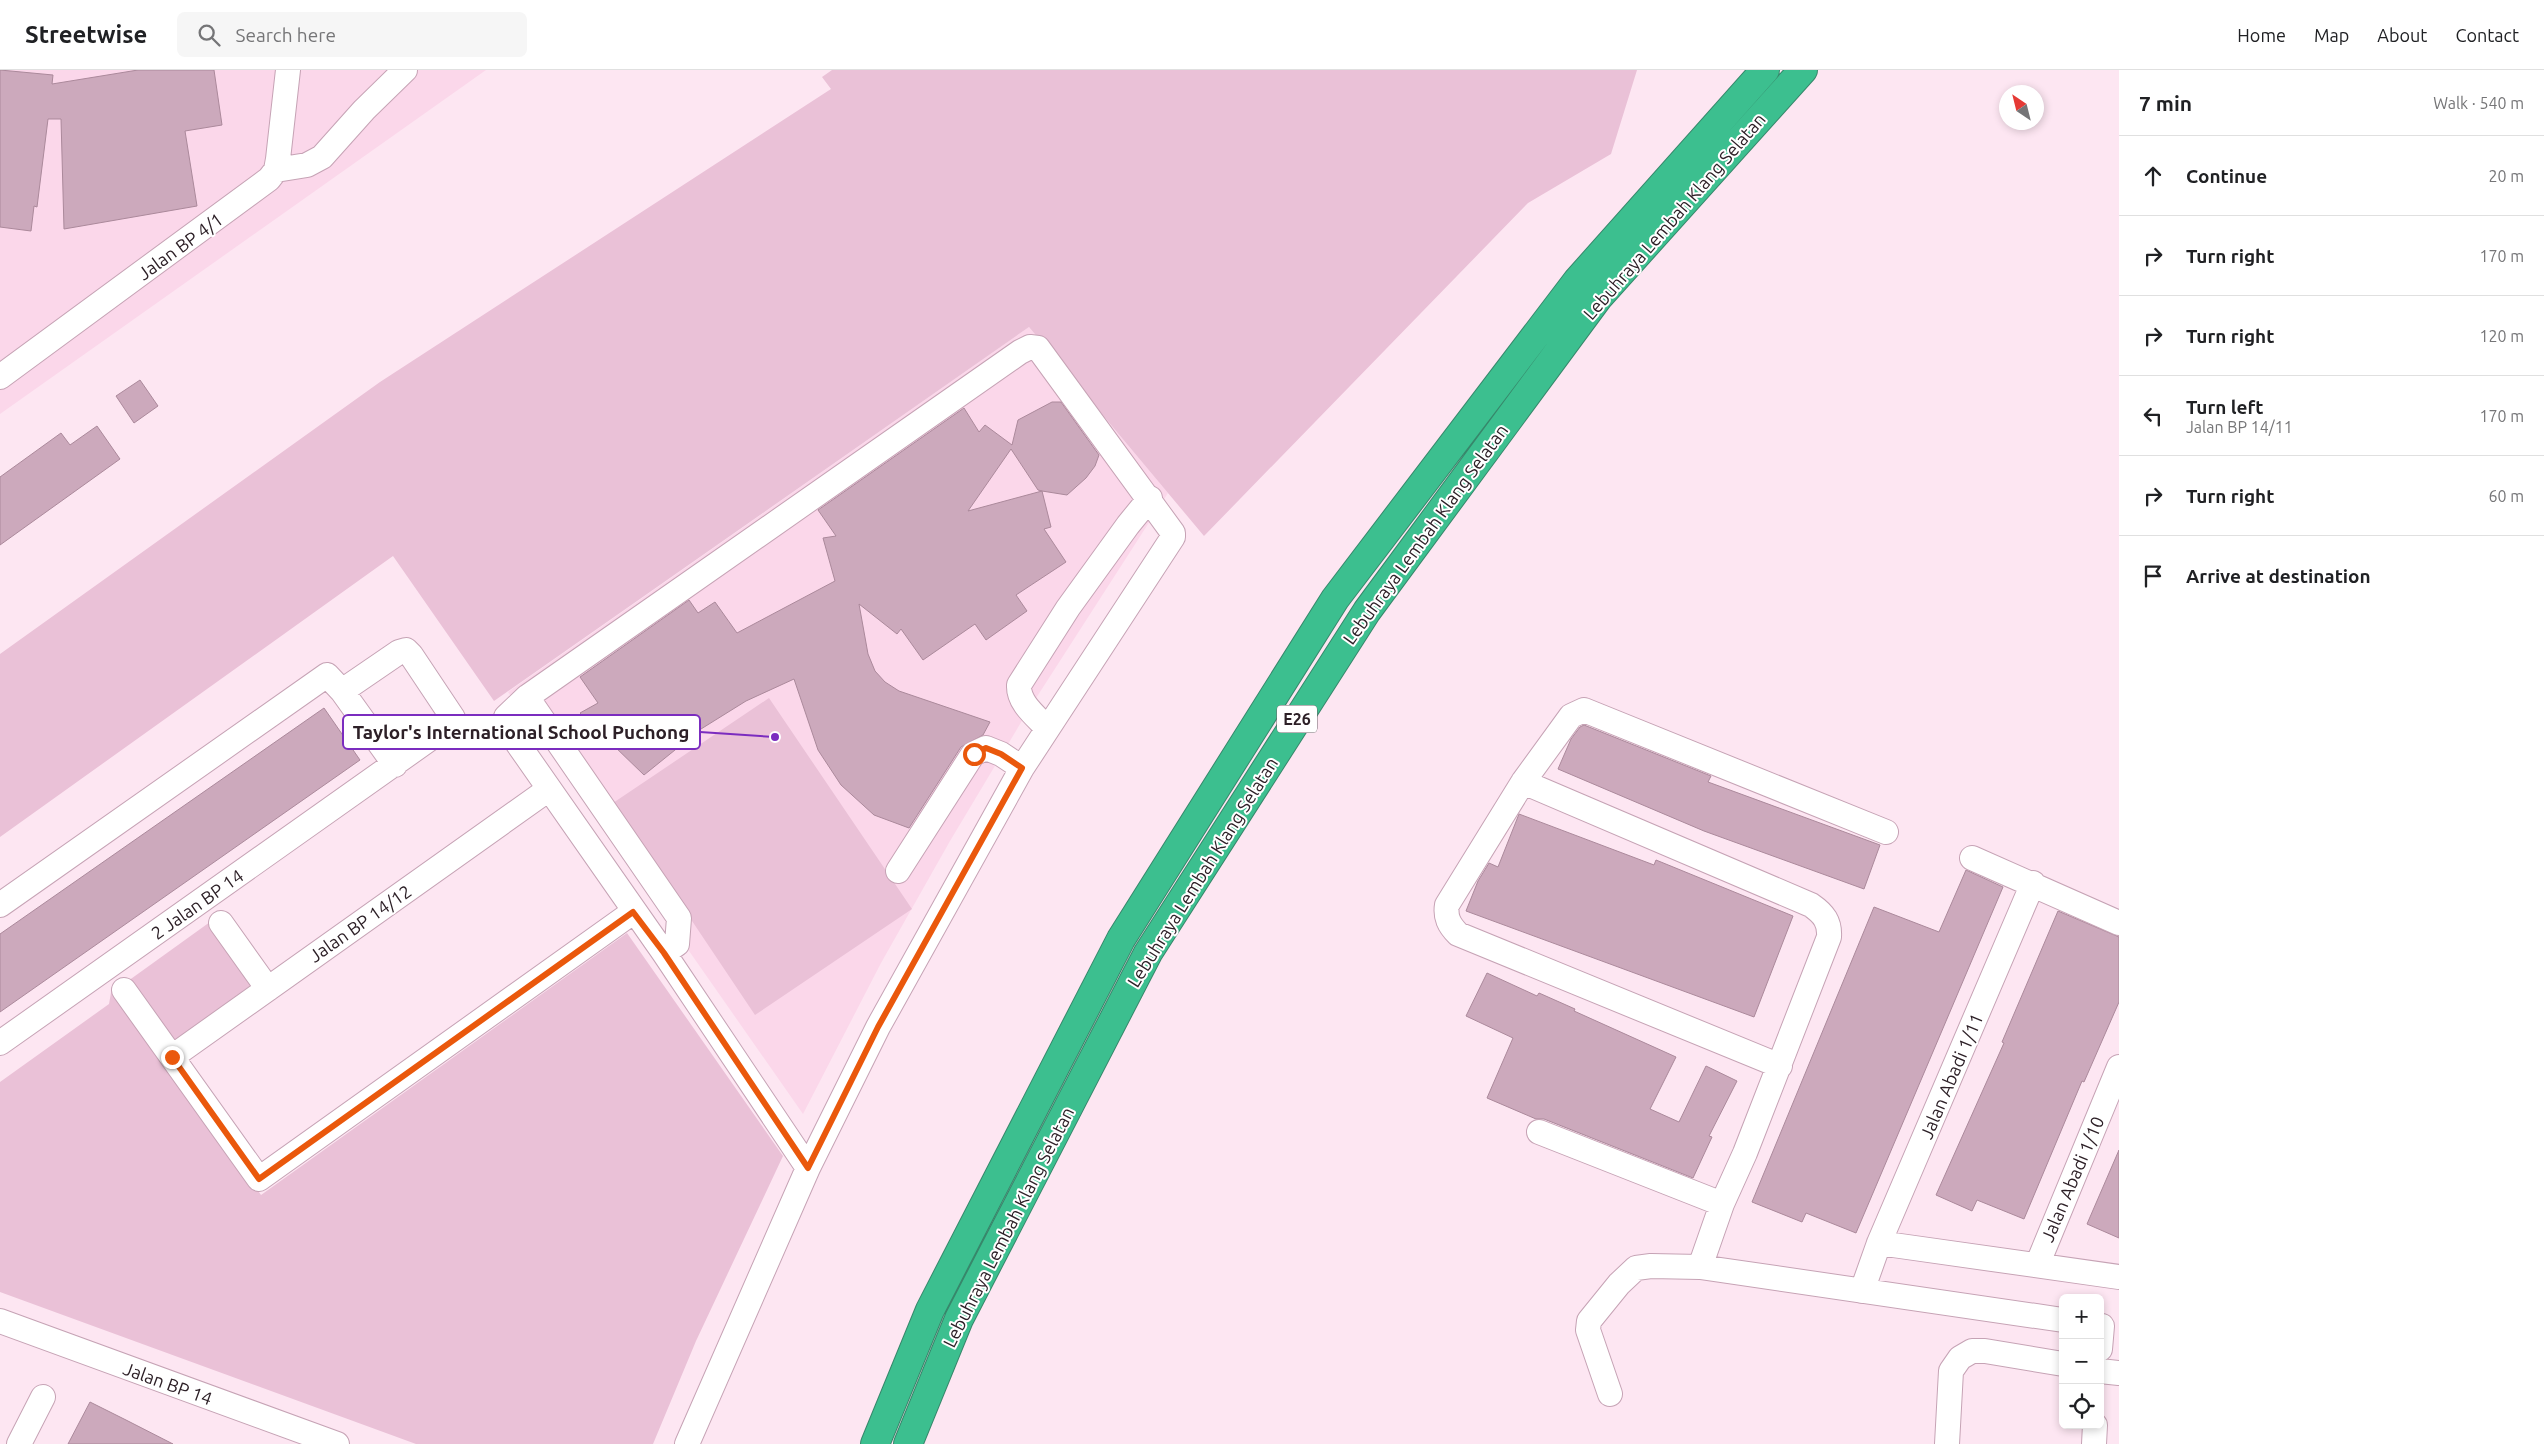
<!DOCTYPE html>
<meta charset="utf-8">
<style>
body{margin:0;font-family:Ubuntu,sans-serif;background:#f6f6f6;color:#202124}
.controls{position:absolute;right:15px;bottom:15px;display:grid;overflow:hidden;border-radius:8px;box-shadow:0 2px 8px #0003}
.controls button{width:45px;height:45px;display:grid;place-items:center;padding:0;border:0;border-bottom:1px solid #e0e0e0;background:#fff;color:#202124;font:25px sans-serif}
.compass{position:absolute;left:1999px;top:15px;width:45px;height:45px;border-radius:50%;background:#fff;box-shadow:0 2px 8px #0003;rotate:325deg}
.stop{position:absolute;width:15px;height:15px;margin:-11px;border:4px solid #ea580c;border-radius:50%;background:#fff}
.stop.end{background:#ea580c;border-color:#fff;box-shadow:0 1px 5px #0008}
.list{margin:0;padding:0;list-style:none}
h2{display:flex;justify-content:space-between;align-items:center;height:65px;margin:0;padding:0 20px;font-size:21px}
h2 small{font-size:16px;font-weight:400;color:#757577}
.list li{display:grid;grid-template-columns:32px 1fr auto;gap:15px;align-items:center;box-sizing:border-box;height:80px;padding:0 20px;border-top:1px solid #e0e0e0}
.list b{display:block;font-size:19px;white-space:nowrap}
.list p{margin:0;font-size:16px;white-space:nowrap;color:#757577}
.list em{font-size:16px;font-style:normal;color:#757577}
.icon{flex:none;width:28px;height:28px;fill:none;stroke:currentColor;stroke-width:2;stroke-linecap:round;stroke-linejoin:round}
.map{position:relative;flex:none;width:2119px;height:1374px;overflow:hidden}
header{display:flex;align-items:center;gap:30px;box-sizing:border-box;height:70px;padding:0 25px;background:#fff;border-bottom:1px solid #e0e0e0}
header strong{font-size:24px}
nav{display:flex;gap:28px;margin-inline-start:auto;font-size:18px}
.search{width:350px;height:45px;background:#f6f6f6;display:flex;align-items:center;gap:12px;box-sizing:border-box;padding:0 18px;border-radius:8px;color:#757577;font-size:19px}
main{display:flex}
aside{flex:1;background:#fff}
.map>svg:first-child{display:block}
.built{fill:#fbd7ea}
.green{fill:#eac1d7}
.building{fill:#cca9bc;stroke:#ab899b;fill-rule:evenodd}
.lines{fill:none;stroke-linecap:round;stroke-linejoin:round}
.minor-casing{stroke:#c6a3b5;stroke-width:26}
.highway-casing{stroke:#37876b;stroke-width:30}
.minor{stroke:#fff;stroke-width:24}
.highway{stroke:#3cbf8f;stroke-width:28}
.route{stroke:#ea580c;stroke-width:6}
.labels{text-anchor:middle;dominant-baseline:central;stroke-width:4;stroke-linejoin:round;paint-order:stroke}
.shield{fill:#fff;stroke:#6c6368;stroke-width:1}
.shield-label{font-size:16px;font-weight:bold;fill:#2d2027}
.street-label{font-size:18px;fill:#2d2027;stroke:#fff}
.leader{fill:none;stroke:#7b2cbf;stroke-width:2}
.callout-dot{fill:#7b2cbf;stroke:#fff;stroke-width:2}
.callout{fill:#fff;stroke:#7b2cbf;stroke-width:2}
.callout-label{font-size:19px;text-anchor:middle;font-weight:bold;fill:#2d2027}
</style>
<header>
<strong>Streetwise</strong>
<div class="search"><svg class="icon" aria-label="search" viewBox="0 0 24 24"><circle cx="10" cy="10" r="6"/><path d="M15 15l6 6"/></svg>Search here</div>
<nav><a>Home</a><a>Map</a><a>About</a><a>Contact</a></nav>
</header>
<main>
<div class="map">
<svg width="2119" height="1374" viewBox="0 0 2119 1374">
<rect width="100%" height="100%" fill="#fde6f2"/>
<path class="built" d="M 0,0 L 486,0 L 0,344 Z
M 1029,257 L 1168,423 L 1029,639 L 950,771 L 881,893 L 803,1044 L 508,622 Z"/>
<path class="green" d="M 832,0 L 1637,0 L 1611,84 L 1528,133 L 1204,466 L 1029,257 L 494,631 L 393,486 L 0,767 L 0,584 L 380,312 L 831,19 L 822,7 Z
M 769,628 L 912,839 L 755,945 L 613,733 Z
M 210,852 L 254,913 L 173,972 L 128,911 Z
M 627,863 L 783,1086 L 696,1271 L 653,1374 L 416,1374 L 0,1222 L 0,1012 L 109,934 L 112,917 L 261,1125 Z"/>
<path class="building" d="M 0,0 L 53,5 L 52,14 L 138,0 L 214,0 L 222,55 L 185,61 L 197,136 L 64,159 L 61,49 L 48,49 L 37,137 L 34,136 L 31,161 L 0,157 Z
M 140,310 L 158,336 L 134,353 L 116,326 Z
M 1052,332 L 1061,332 L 1099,385 L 1095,396 L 1086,408 L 1067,425 L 1042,421 L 1051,457 L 1044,459 L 1066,492 L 1016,525 L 1027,541 L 986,570 L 975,554 L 923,590 L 901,559 L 897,564 L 859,534 L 868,584 L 875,601 L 885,612 L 899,621 L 990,652 L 983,665 L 961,677 L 909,758 L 874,745 L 841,715 L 818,680 L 794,609 L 746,631 L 701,659 L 644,705 L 580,643 L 598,633 L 580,607 L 689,530 L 698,543 L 715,532 L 737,563 L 835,511 L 823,468 L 836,466 L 818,440 L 964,338 L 979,362 L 985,355 L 1012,375 L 1018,350 ZM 1011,379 L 1038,420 L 1042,421 L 968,441 Z
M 97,356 L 120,389 L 0,475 L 0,407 L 61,363 L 70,375 Z
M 324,638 L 360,690 L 0,942 L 0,864 Z
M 1584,655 L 1711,706 L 1708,712 L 1880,775 L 1864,819 L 1704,761 L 1558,699 L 1571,669 L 1580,657 Z
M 1519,744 L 1654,795 L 1656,790 L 1793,846 L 1754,947 L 1466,841 L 1478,811 L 1489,793 L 1498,797 Z
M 1966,800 L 2003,817 L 1856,1163 L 1806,1143 L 1802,1152 L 1752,1132 L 1874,837 L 1939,862 Z
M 2058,841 L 2119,867 L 2119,932 L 2084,1012 L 2082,1011 L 2024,1149 L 1977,1130 L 1972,1141 L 1936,1125 L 2004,973 L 2002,972 Z
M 1487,903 L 1537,926 L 1539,923 L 1575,939 L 1574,941 L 1676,987 L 1650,1039 L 1679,1052 L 1706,996 L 1737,1011 L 1709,1066 L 1712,1067 L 1693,1108 L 1544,1049 L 1536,1049 L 1487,1028 L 1513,968 L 1466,946 Z
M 2119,1080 L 2119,1168 L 2087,1154 Z
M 90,1332 L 126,1350 L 173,1374 L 68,1374 Z"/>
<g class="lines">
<defs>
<path id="minor" d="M 276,100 L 307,95 L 322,87 L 364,40 L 405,0
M 0,307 L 269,109 L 276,100 L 278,89 L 288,0
M 527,627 L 506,647 L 504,654 L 664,883 L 808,1098
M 1047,658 C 1036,646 1018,633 1019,615 L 1068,538 L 1128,455 L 1150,428
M 1523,712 L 1811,835 C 1824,844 1830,852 1829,867 L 1745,1083 L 1722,1134 L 1700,1197
M 1972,788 L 2119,853
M 898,801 L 973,684 L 986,678 L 1001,684 L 1022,698
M 0,835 L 327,605 L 342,621 L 395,695
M 221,853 L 268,919
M 664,883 L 677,874 L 679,848 L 527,627 L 1020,282 L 1030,277 L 1038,278 L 1173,463 L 1173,467 L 1022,698 L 878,957 L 808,1098 L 687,1374
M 124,920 L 259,1109 L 633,842
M 0,973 L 452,653 L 453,648 L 411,585 L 406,580 L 399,582 L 342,621
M 172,987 L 549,719
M 1780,996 L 1458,864 C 1449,855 1445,847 1447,835 L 1523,712 L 1571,646 L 1584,640 L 1886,762
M 1539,1062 L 1722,1134
M 1879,1173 L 2119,1207
M 2038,1193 L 2119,997
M 1862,1221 L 1879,1173 L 2033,813
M 0,1251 L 337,1374
M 2100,1279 L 2102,1256
M 2100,1301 L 2119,1303
M 1610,1324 L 1588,1260 L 1589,1251 L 1619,1214 L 1636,1198 L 1651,1196 L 1700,1197 L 2063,1250
M 19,1374 L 43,1327
M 1947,1374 L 1951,1301 L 1960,1288 L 1972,1281 L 1985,1281 L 2063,1294
M 2094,1374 L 2095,1355"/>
<path id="highway" d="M 875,1374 L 930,1240 L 1121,869 L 1335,529 L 1577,211 L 1765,0
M 908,1374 L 959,1249 L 1148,883 L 1367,541 L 1598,228 L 1803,0"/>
</defs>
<use href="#minor" class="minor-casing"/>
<use href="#highway" class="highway-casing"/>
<use href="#minor" class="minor"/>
<use href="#highway" class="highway"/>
</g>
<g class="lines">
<path class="route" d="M 172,987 L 259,1109 L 633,842 L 664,883 L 808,1098 L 878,957 L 1022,698 L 1001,684 L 986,678 L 974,684"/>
</g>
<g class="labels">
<rect class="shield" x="1277" y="635.5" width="40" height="27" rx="4"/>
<g class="shield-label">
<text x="1297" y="649">E26</text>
</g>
<g class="street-label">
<text transform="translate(1674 146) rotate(-49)">Lebuhraya Lembah Klang Selatan</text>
<text transform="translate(180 176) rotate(-36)">Jalan BP 4/1</text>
<text transform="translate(1425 464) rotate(-54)">Lebuhraya Lembah Klang Selatan</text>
<text transform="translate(1202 802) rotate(-58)">Lebuhraya Lembah Klang Selatan</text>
<text transform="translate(197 834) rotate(-35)">2 Jalan BP 14</text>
<text transform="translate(360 853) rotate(-35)">Jalan BP 14/12</text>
<text transform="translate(1951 1006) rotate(-67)">Jalan Abadi 1/11</text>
<text transform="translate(2072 1109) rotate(-67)">Jalan Abadi 1/10</text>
<text transform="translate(1008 1157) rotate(-63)">Lebuhraya Lembah Klang Selatan</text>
<text transform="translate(168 1313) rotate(20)">Jalan BP 14</text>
</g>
</g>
<path class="leader" d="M775 667L700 662"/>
<circle class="callout-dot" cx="775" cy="667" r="5"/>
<rect class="callout" x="343" y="645" width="357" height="34" rx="5"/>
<g class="callout-label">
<text x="521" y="669">Taylor's International School Puchong</text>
</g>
</svg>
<div class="controls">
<button>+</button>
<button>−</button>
<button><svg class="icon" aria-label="locate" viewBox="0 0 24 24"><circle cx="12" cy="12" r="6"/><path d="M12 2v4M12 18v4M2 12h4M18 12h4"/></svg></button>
</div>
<svg class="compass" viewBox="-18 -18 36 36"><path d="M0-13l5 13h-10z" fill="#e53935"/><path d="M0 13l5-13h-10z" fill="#757577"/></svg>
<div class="stop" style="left:974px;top:684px"></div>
<div class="stop end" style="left:172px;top:987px"></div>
</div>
<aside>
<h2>7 min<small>Walk · 540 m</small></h2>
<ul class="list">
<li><svg class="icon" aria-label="ahead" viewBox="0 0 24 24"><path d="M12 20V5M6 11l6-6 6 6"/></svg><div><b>Continue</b></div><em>20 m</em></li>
<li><svg class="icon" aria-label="right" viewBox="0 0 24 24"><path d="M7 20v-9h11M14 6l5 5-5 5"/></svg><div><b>Turn right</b></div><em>170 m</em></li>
<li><svg class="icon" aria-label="right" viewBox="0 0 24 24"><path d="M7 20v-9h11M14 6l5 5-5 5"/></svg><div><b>Turn right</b></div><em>120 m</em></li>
<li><svg class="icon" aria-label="left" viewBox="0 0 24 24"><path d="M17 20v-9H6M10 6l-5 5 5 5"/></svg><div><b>Turn left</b><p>Jalan BP 14/11</p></div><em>170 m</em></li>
<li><svg class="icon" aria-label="right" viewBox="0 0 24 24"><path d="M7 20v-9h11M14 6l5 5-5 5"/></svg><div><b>Turn right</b></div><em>60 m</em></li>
<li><svg class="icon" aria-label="arrive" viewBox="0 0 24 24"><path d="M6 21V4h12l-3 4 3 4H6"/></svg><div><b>Arrive at destination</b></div></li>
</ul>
</aside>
</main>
